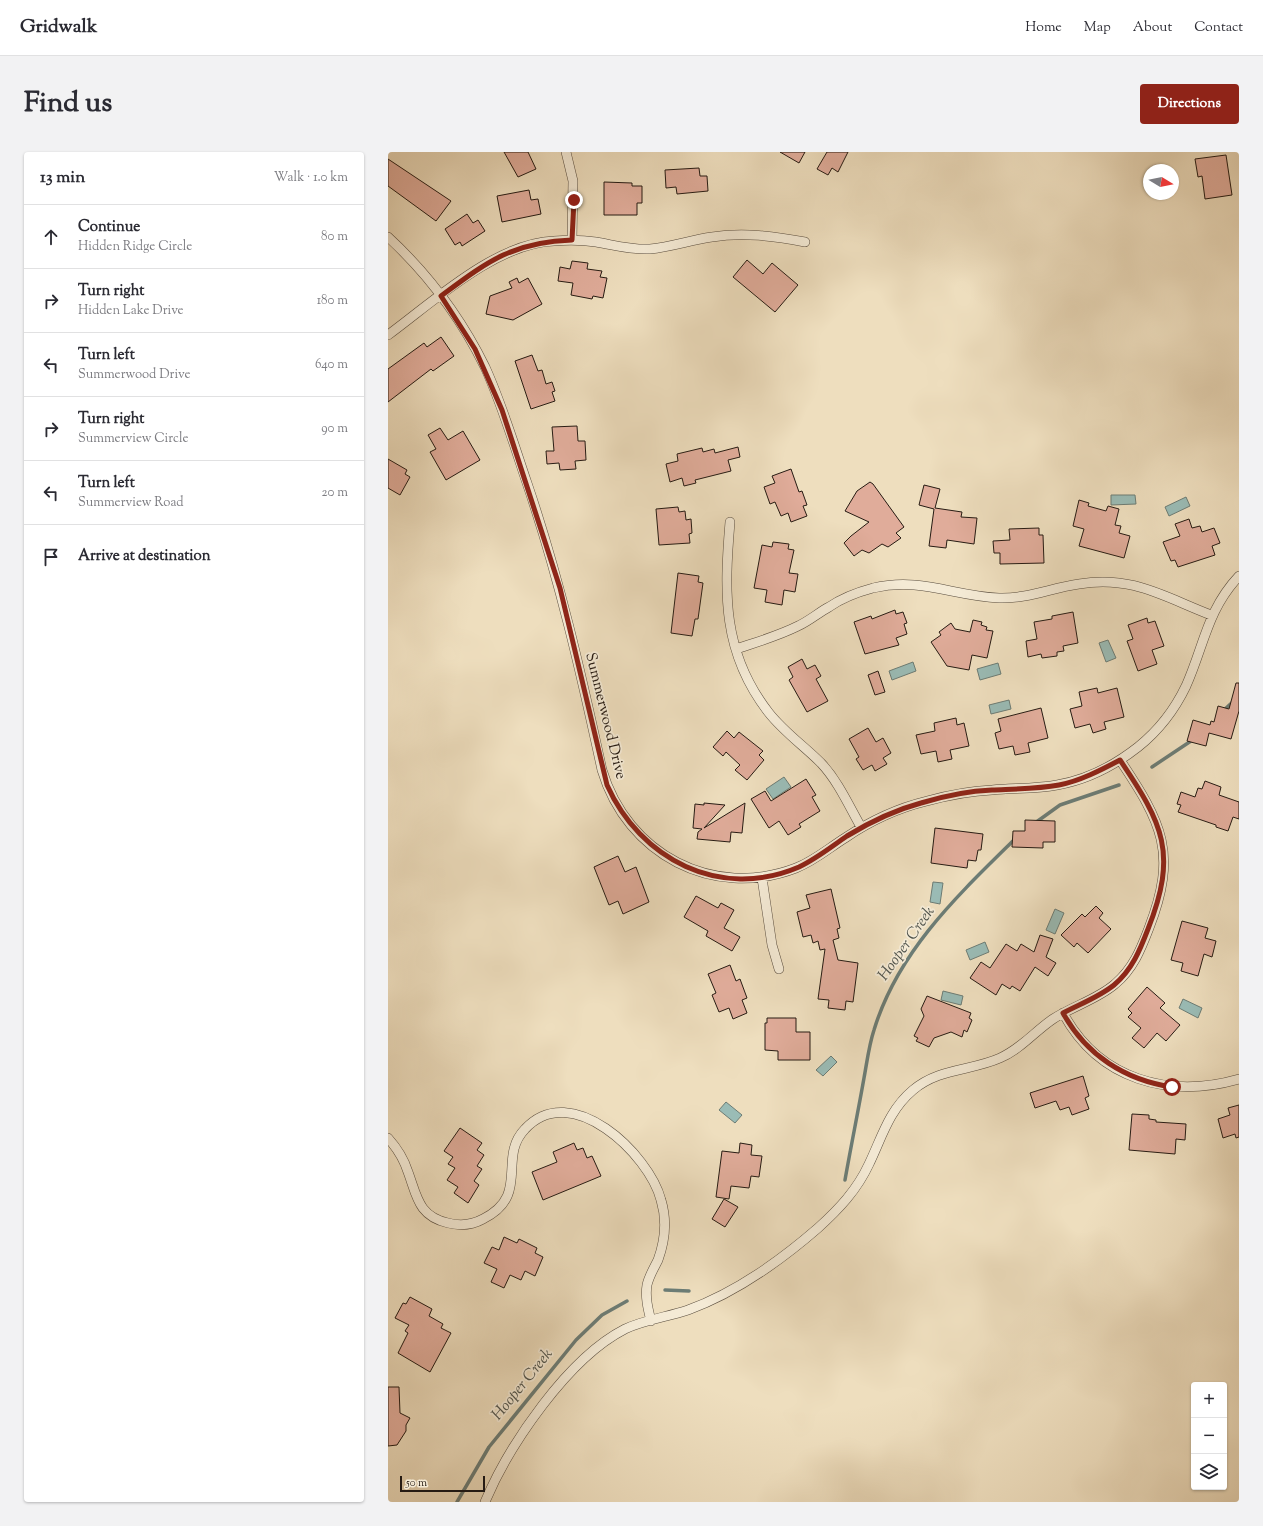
<!DOCTYPE html>
<meta charset="utf-8">
<style>
body{margin:0;font-family:"Sorts Mill Goudy",serif;background:#f2f2f3;color:#2b2b33}
.controls{position:absolute;right:12px;bottom:12px;display:grid;overflow:hidden;border-radius:4px;box-shadow:0 1px 3px #0004}
.controls button{width:36px;height:36px;display:grid;place-items:center;padding:0;border:0;border-bottom:1px solid #e1e1e2;background:#fff;color:#2b2b33;font:20px sans-serif}
.compass{position:absolute;left:755px;top:12px;width:36px;height:36px;border-radius:50%;background:#fff;box-shadow:0 1px 3px #0004;rotate:100deg}
.scale{position:absolute;left:12px;bottom:10px;width:85px;box-sizing:border-box;padding-left:4px;border:2px solid #261b13;border-top:0;font-size:11px;line-height:14px;white-space:nowrap;color:#261b13;-webkit-text-stroke:3px #f4ead5;paint-order:stroke}
.stop{position:absolute;width:12px;height:12px;margin:-9px;border:3px solid #8f2418;border-radius:50%;background:#fff}
.stop.end{background:#8f2418;border-color:#fff;box-shadow:0 1px 4px #0008}
.list{margin:0;padding:0;list-style:none}
h2{display:flex;justify-content:space-between;align-items:center;height:52px;margin:0;padding:0 16px;font-size:17px}
h2 small{font-size:13px;font-weight:400;color:#7c7c81}
.list li{display:grid;grid-template-columns:26px 1fr auto;gap:12px;align-items:center;box-sizing:border-box;height:64px;padding:0 16px;border-top:1px solid #e1e1e2}
.list b{display:block;font-size:15px;white-space:nowrap}
.list p{margin:0;font-size:13px;white-space:nowrap;color:#7c7c81}
.list em{font-size:13px;font-style:normal;color:#7c7c81}
.icon{flex:none;width:22px;height:22px;fill:none;stroke:currentColor;stroke-width:2;stroke-linecap:round;stroke-linejoin:round}
.map{position:relative;flex:none;width:851px;height:1350px;overflow:hidden;border-radius:4px}
header{display:flex;align-items:center;gap:24px;box-sizing:border-box;height:56px;padding:0 20px;background:#fff;border-bottom:1px solid #e1e1e2}
header strong{font-size:19px}
nav{display:flex;gap:22px;margin-inline-start:auto;font-size:14px}
.intro{display:flex;align-items:center;justify-content:space-between;box-sizing:border-box;height:96px;padding:0 24px}
h1{margin:0;font-size:28px}
.button{padding:10px 18px;border-radius:4px;background:#8f2418;color:#fff;font-size:14px;font-weight:700}
main{display:flex;gap:24px;padding:0 24px}
aside{flex:1;background:#fff;border-radius:4px;box-shadow:0 1px 3px #0004}
.map>svg:first-child{display:block}
.water{fill:#9abcb6;stroke:#6c7c75}
.lines{fill:none;stroke-linecap:round;stroke-linejoin:round}
.stream{stroke:#6c7c75;stroke-width:3.5}
.building{fill:#e0ac9a;stroke:#261b13}
.street-casing{stroke:#584c3e;stroke-width:10}
.street{stroke:#f4ead5;stroke-width:9}
.route{stroke:#8f2418;stroke-width:5}
.labels{text-anchor:middle;dominant-baseline:central;stroke-width:3.5;stroke-linejoin:round;paint-order:stroke}
.street-label{font-size:15px;fill:#261b13;stroke:#f4ead5}
.water-label{font-size:16px;font-style:italic;fill:#4f534c;stroke:#f4ead5}
</style>
<header>
<strong>Gridwalk</strong>
<nav><a>Home</a><a>Map</a><a>About</a><a>Contact</a></nav>
</header>
<div class="intro"><h1>Find us</h1><a class="button">Directions</a></div>
<main>
<aside>
<h2>13 min<small>Walk · 1.0 km</small></h2>
<ul class="list">
<li><svg class="icon" aria-label="ahead" viewBox="0 0 24 24"><path d="M12 20V5M6 11l6-6 6 6"/></svg><div><b>Continue</b><p>Hidden Ridge Circle</p></div><em>80 m</em></li>
<li><svg class="icon" aria-label="right" viewBox="0 0 24 24"><path d="M7 20v-9h11M14 6l5 5-5 5"/></svg><div><b>Turn right</b><p>Hidden Lake Drive</p></div><em>180 m</em></li>
<li><svg class="icon" aria-label="left" viewBox="0 0 24 24"><path d="M17 20v-9H6M10 6l-5 5 5 5"/></svg><div><b>Turn left</b><p>Summerwood Drive</p></div><em>640 m</em></li>
<li><svg class="icon" aria-label="right" viewBox="0 0 24 24"><path d="M7 20v-9h11M14 6l5 5-5 5"/></svg><div><b>Turn right</b><p>Summerview Circle</p></div><em>90 m</em></li>
<li><svg class="icon" aria-label="left" viewBox="0 0 24 24"><path d="M17 20v-9H6M10 6l-5 5 5 5"/></svg><div><b>Turn left</b><p>Summerview Road</p></div><em>20 m</em></li>
<li><svg class="icon" aria-label="arrive" viewBox="0 0 24 24"><path d="M6 21V4h12l-3 4 3 4H6"/></svg><div><b>Arrive at destination</b></div></li>
</ul>
</aside>
<div class="map">
<svg width="851" height="1350" viewBox="0 0 851 1350">
<rect width="100%" height="100%" fill="#eedebe"/>
<filter id="stains"><feTurbulence type="fractalNoise" baseFrequency=".005" numOctaves="4"/><feColorMatrix values="0 0 0 0 .2 0 0 0 0 .09 0 0 0 0 .02 0 0 0 .5 -.17"/></filter>
<radialGradient id="worn" r=".72"><stop offset=".6" stop-color="#630" stop-opacity="0"/><stop offset="1" stop-color="#630" stop-opacity=".3"/></radialGradient>
<path class="water" d="M 723,343 L 747,343 L 748,352 L 723,353 Z
M 798,345 L 802,354 L 781,364 L 777,355 Z
M 720,488 L 728,506 L 718,510 L 711,491 Z
M 525,510 L 528,519 L 504,528 L 501,519 Z
M 610,511 L 613,522 L 592,528 L 589,517 Z
M 621,548 L 623,557 L 603,562 L 601,553 Z
M 396,625 L 403,635 L 385,647 L 378,637 Z
M 545,730 L 555,731 L 552,752 L 542,750 Z
M 667,757 L 676,761 L 667,782 L 658,778 Z
M 597,790 L 601,800 L 582,808 L 578,798 Z
M 555,839 L 575,844 L 573,853 L 553,848 Z
M 795,847 L 814,856 L 810,866 L 791,856 Z
M 443,904 L 449,910 L 435,924 L 428,918 Z
M 338,950 L 354,963 L 347,971 L 331,958 Z"/>
<g class="lines">
<path class="stream" d="M 835,559 L 851,544
M 764,615 L 806,587
M 647,671 L 672,653 L 731,633
M 457,1028 C 463,994 470,960 476,926 C 479,910 481,893 486,878 C 510,799 570,743 627,687
M 277,1138 L 301,1139
M 69,1350 L 101,1295 L 188,1188 L 214,1163 L 239,1149"/>
</g>
<path class="building" d="M 116,0 L 140,0 L 148,17 L 130,25 Z
M 392,0 L 417,0 L 411,11 Z
M 439,0 L 460,0 L 450,20 L 444,16 L 440,23 L 429,17 Z
M 838,3 L 844,43 L 817,47 L 814,24 L 810,25 L 807,7 Z
M 0,7 L 63,49 L 48,69 L 0,34 Z
M 311,16 L 312,24 L 319,24 L 320,39 L 289,42 L 288,35 L 278,36 L 277,18 Z
M 216,30 L 244,31 L 244,34 L 254,34 L 254,51 L 249,51 L 249,63 L 216,63 Z
M 141,38 L 143,48 L 150,47 L 153,62 L 114,70 L 109,44 Z
M 79,62 L 85,71 L 90,68 L 97,79 L 74,94 L 72,90 L 67,93 L 57,77 Z
M 359,108 L 375,122 L 384,111 L 410,133 L 387,160 L 345,125 Z
M 184,109 L 200,111 L 199,117 L 214,119 L 212,125 L 219,126 L 215,146 L 205,144 L 204,147 L 183,143 L 185,131 L 170,129 L 172,115 L 182,117 Z
M 129,126 L 131,131 L 140,126 L 154,152 L 125,168 L 98,162 L 102,144 L 124,136 L 121,130 Z
M 53,185 L 66,204 L 45,219 L 43,217 L 0,250 L 0,217 L 36,191 L 39,195 Z
M 144,203 L 150,219 L 154,218 L 158,232 L 164,230 L 167,239 L 164,240 L 167,249 L 143,257 L 127,209 Z
M 189,274 L 190,289 L 197,289 L 198,308 L 187,309 L 188,317 L 172,318 L 171,311 L 159,312 L 158,299 L 166,299 L 164,275 Z
M 52,276 L 60,288 L 75,279 L 92,308 L 58,328 L 42,300 L 48,297 L 40,283 Z
M 350,295 L 352,305 L 340,308 L 343,319 L 307,328 L 308,331 L 296,334 L 294,326 L 282,330 L 278,312 L 290,309 L 289,302 L 314,296 L 315,300 L 326,297 L 327,301 Z
M 0,307 L 19,318 L 17,322 L 22,325 L 12,343 L 0,336 Z
M 403,317 L 411,340 L 414,339 L 419,353 L 415,354 L 419,364 L 403,370 L 400,361 L 393,364 L 387,350 L 382,352 L 376,335 L 387,331 L 384,324 Z
M 482,330 L 485,332 L 516,375 L 508,381 L 513,386 L 500,395 L 494,392 L 481,401 L 474,398 L 466,404 L 456,391 L 463,384 L 481,370 L 457,359 L 469,339 Z
M 536,333 L 552,337 L 547,356 L 574,360 L 573,365 L 589,366 L 586,392 L 559,388 L 558,396 L 541,394 L 546,357 L 531,353 Z
M 691,348 L 701,351 L 700,354 L 718,359 L 720,354 L 731,357 L 727,373 L 733,374 L 731,381 L 742,384 L 736,406 L 691,394 L 696,377 L 685,374 Z
M 290,355 L 291,360 L 297,359 L 298,368 L 303,367 L 304,381 L 301,382 L 302,391 L 271,393 L 268,357 Z
M 801,367 L 804,376 L 812,374 L 814,380 L 826,376 L 832,391 L 824,394 L 827,403 L 790,415 L 787,408 L 783,409 L 775,390 L 792,384 L 787,372 Z
M 651,376 L 651,383 L 655,383 L 656,411 L 612,412 L 612,401 L 606,401 L 605,389 L 622,388 L 621,377 Z
M 385,390 L 401,392 L 400,397 L 406,398 L 401,421 L 410,422 L 407,440 L 396,438 L 394,453 L 377,450 L 379,438 L 366,436 L 374,393 L 384,395 Z
M 290,421 L 311,424 L 310,430 L 315,431 L 310,467 L 307,467 L 304,484 L 283,481 Z
M 507,458 L 508,462 L 515,460 L 519,471 L 516,472 L 519,482 L 508,486 L 511,493 L 477,502 L 466,470 L 483,464 L 484,467 Z
M 685,460 L 690,491 L 675,494 L 676,499 L 669,500 L 669,504 L 654,506 L 653,502 L 640,505 L 638,489 L 649,487 L 646,470 L 664,467 L 664,464 Z
M 759,466 L 760,471 L 767,469 L 776,494 L 764,498 L 769,512 L 750,519 L 739,489 L 745,487 L 740,473 Z
M 585,468 L 594,470 L 593,473 L 599,475 L 598,478 L 605,479 L 599,506 L 584,503 L 581,518 L 559,514 L 543,490 L 553,483 L 551,480 L 563,471 L 567,477 L 582,480 Z
M 414,507 L 419,517 L 427,513 L 433,524 L 428,527 L 440,549 L 419,560 L 401,528 L 405,525 L 400,515 Z
M 490,519 L 497,540 L 487,543 L 480,523 Z
M 848,531 L 851,531 L 851,559 L 843,587 L 821,581 L 818,594 L 799,589 L 805,568 L 822,573 L 823,569 L 826,570 L 830,554 L 841,557 Z
M 709,536 L 710,541 L 729,536 L 736,565 L 716,570 L 718,577 L 705,581 L 702,572 L 687,576 L 682,557 L 694,554 L 691,540 Z
M 653,556 L 660,586 L 640,591 L 642,600 L 627,603 L 625,594 L 611,597 L 607,581 L 613,579 L 610,567 Z
M 568,566 L 569,573 L 576,571 L 581,594 L 562,598 L 564,607 L 550,610 L 548,599 L 533,602 L 528,583 L 547,579 L 546,571 Z
M 480,576 L 488,590 L 495,586 L 503,601 L 495,606 L 499,612 L 487,619 L 484,613 L 475,618 L 468,607 L 471,605 L 461,587 Z
M 339,579 L 346,586 L 351,580 L 375,599 L 371,603 L 376,608 L 359,628 L 347,618 L 352,613 L 338,600 L 335,604 L 325,595 Z
M 418,627 L 428,643 L 424,645 L 432,659 L 411,672 L 413,675 L 400,683 L 391,669 L 381,676 L 363,647 L 377,639 L 383,649 Z
M 817,629 L 833,635 L 831,643 L 851,650 L 851,667 L 845,665 L 840,679 L 828,675 L 828,673 L 790,660 L 793,653 L 789,652 L 793,640 L 807,645 L 810,636 L 814,637 Z
M 316,651 L 337,653 L 316,676 L 357,651 L 354,681 L 343,680 L 342,690 L 309,687 L 310,680 L 314,677 L 305,676 L 307,652 L 316,653 Z
M 637,668 L 667,669 L 667,690 L 655,690 L 655,696 L 624,695 L 625,679 L 637,679 Z
M 547,676 L 595,682 L 593,698 L 590,698 L 588,709 L 580,708 L 579,716 L 543,711 Z
M 230,704 L 237,720 L 248,715 L 261,750 L 235,762 L 230,749 L 221,753 L 206,715 Z
M 443,737 L 452,776 L 449,777 L 451,786 L 445,788 L 450,808 L 470,811 L 465,850 L 458,849 L 457,858 L 440,856 L 441,848 L 430,847 L 437,797 L 432,798 L 430,789 L 425,791 L 423,783 L 415,785 L 409,760 L 422,756 L 418,743 Z
M 308,744 L 330,756 L 333,751 L 346,758 L 336,776 L 352,785 L 344,799 L 318,784 L 320,779 L 296,765 Z
M 708,754 L 715,761 L 711,766 L 723,777 L 700,801 L 689,791 L 686,795 L 673,783 L 694,762 L 697,765 Z
M 794,769 L 820,776 L 817,786 L 828,789 L 824,805 L 816,802 L 810,824 L 793,819 L 795,811 L 783,808 Z
M 652,783 L 665,787 L 658,805 L 668,811 L 660,824 L 647,815 L 632,839 L 624,834 L 622,837 L 614,832 L 608,843 L 582,826 L 593,810 L 602,816 L 618,792 L 629,799 L 633,792 L 646,800 Z
M 342,813 L 348,829 L 352,827 L 359,846 L 354,848 L 359,861 L 345,867 L 341,856 L 331,860 L 324,843 L 328,841 L 320,822 Z
M 759,835 L 777,851 L 772,856 L 792,873 L 778,889 L 769,881 L 756,896 L 744,886 L 753,876 L 740,865 L 744,861 L 740,857 Z
M 539,844 L 583,861 L 581,866 L 584,868 L 579,880 L 576,878 L 574,885 L 563,880 L 546,886 L 541,895 L 528,889 L 530,886 L 526,884 L 536,864 L 533,857 Z
M 379,866 L 408,866 L 408,880 L 422,880 L 422,908 L 390,908 L 390,899 L 377,898 L 377,871 L 379,871 Z
M 695,924 L 701,944 L 697,946 L 701,957 L 684,963 L 681,955 L 672,958 L 668,949 L 647,956 L 642,941 Z
M 851,953 L 851,985 L 848,986 L 847,982 L 835,986 L 830,967 L 842,963 L 840,956 Z
M 744,962 L 761,963 L 761,967 L 768,968 L 768,970 L 798,972 L 797,988 L 788,987 L 787,1002 L 741,998 Z
M 72,976 L 94,991 L 89,998 L 96,1003 L 89,1014 L 94,1017 L 86,1029 L 91,1033 L 80,1051 L 66,1041 L 70,1035 L 59,1028 L 67,1016 L 60,1012 L 65,1005 L 56,999 Z
M 186,991 L 189,998 L 195,996 L 199,1006 L 204,1004 L 213,1024 L 155,1048 L 144,1020 L 169,1010 L 165,1000 Z
M 352,991 L 364,993 L 363,1003 L 374,1004 L 371,1025 L 363,1024 L 361,1036 L 343,1034 L 341,1047 L 328,1045 L 334,999 L 351,1001 Z
M 336,1047 L 350,1055 L 337,1075 L 324,1067 Z
M 116,1085 L 129,1091 L 131,1087 L 149,1096 L 147,1101 L 155,1105 L 147,1124 L 137,1119 L 133,1128 L 122,1123 L 116,1136 L 103,1130 L 109,1117 L 96,1111 L 104,1095 L 111,1098 Z
M 22,1145 L 44,1157 L 41,1164 L 55,1172 L 53,1176 L 63,1181 L 42,1220 L 10,1201 L 20,1181 L 17,1179 L 21,1173 L 7,1166 L 15,1151 L 18,1152 Z
M 0,1235 L 11,1235 L 12,1261 L 22,1266 L 18,1273 L 18,1279 L 9,1293 L 0,1294 Z"/>
<g class="lines">
<defs>
<path id="street" d="M 178,0 L 185,29 L 184,88
M 0,85 C 40,122 73,166 97,215 C 114,252 126,293 139,331 C 171,425 193,521 214,618 C 239,702 325,748 408,716 C 426,709 441,696 457,686 C 482,669 510,656 539,649 C 561,643 582,639 604,638 C 626,636 648,637 669,633 C 698,628 727,613 750,595 C 770,579 787,557 798,534 C 816,494 819,458 851,424
M 0,183 C 45,150 108,91 166,89 C 180,88 194,88 208,90 C 226,93 243,98 262,97 C 283,95 303,88 324,85 C 355,80 386,84 417,90
M 342,370 C 336,441 334,501 381,561 C 396,580 416,594 433,611 C 450,629 461,654 473,675
M 348,497 C 369,490 390,484 410,474 C 421,469 430,461 441,455 C 454,446 470,440 485,436 C 533,425 565,444 611,446 C 639,447 663,436 691,432 C 744,423 776,445 823,463
M 374,726 L 384,793 L 391,817
M 675,861 C 711,928 781,947 851,927
M 0,986 C 9,996 16,1007 20,1020 C 29,1044 30,1064 60,1071 C 72,1074 84,1073 95,1067 C 143,1043 109,1006 137,977 C 183,927 261,1002 273,1048 C 279,1068 277,1089 270,1108 C 266,1116 261,1124 259,1133 C 257,1145 260,1157 263,1169
M 97,1350 C 121,1293 180,1206 237,1177 C 256,1168 279,1165 300,1158 C 347,1141 392,1109 430,1076 C 451,1057 469,1038 481,1012 C 494,985 501,958 525,938 C 551,916 583,919 612,906 C 633,897 647,879 665,867 C 685,854 710,847 727,832 C 745,817 753,797 761,776 C 790,701 774,671 732,608"/>
</defs>
<use href="#street" class="street-casing"/>
<use href="#street" class="street"/>
</g>
<g class="lines">
<path class="route" d="M 186,48 L 184,88 C 124,90 99,110 53,144 L 87,197 L 114,258 L 172,436 L 219,633 C 252,707 332,749 411,715 C 428,707 443,695 459,684 C 482,670 507,658 533,651 C 556,644 580,639 604,638 C 626,637 649,637 671,633 C 692,629 713,618 732,608 C 775,672 790,701 760,777 C 752,798 744,818 726,833 C 711,845 692,852 675,861 C 698,903 737,928 784,935"/>
</g>
<g class="labels">
<g class="street-label">
<text transform="translate(217 564) rotate(76)">Summerwood Drive</text>
</g>
<g class="water-label">
<text transform="translate(519 792) rotate(-55)">Hooper Creek</text>
<text transform="translate(135 1233) rotate(-51)">Hooper Creek</text>
</g>
</g>
<rect width="100%" height="100%" filter="url(#stains)"/>
<rect width="100%" height="100%" fill="url(#worn)"/>
</svg>
<div class="controls">
<button>+</button>
<button>−</button>
<button><svg class="icon" aria-label="layers" viewBox="0 0 24 24"><path d="M12 4l9 5-9 5-9-5zM3 14l9 5 9-5"/></svg></button>
</div>
<svg class="compass" viewBox="-18 -18 36 36"><path d="M0-13l5 13h-10z" fill="#e53935"/><path d="M0 13l5-13h-10z" fill="#7c7c81"/></svg>
<div class="scale">50 m</div>
<div class="stop" style="left:784px;top:935px"></div>
<div class="stop end" style="left:186px;top:48px"></div>
</div>
</main>
